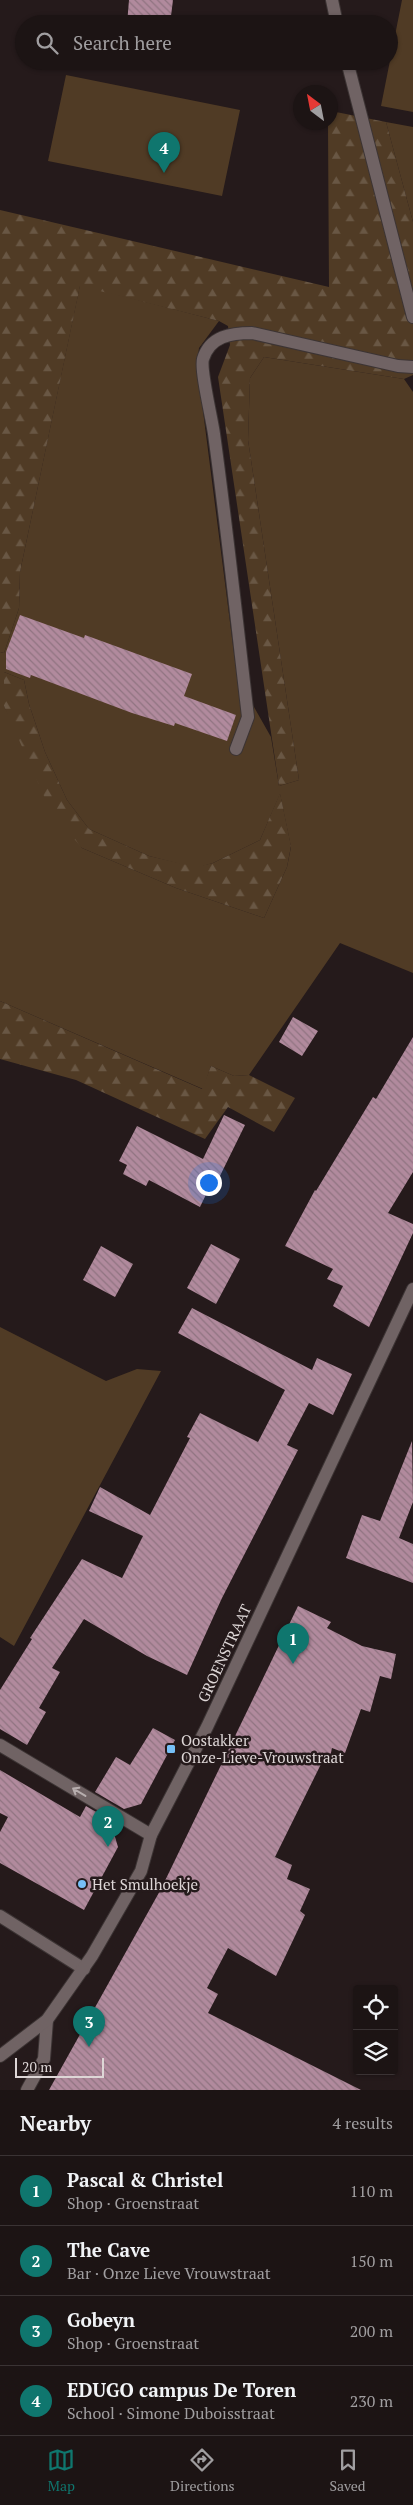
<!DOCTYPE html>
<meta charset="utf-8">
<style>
body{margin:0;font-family:"PT Serif",serif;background:#292122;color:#f1f3f6}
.controls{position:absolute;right:15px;bottom:15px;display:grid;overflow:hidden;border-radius:5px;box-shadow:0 1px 4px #0004}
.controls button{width:45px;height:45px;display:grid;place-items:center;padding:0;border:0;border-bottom:1px solid #3a3334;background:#1c1414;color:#f1f3f6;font:25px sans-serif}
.compass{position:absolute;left:293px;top:85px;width:45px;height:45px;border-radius:50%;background:#1c1414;box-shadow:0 1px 4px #0004;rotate:328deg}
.scale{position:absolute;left:15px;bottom:12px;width:89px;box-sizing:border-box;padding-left:5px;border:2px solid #ddd6d6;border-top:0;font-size:14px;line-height:18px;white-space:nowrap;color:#ddd6d6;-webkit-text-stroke:4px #251a1b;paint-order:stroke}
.you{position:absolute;left:208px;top:1182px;width:18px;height:18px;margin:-12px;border:4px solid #fff;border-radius:50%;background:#1a73e8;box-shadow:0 0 0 8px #1a73e833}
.badge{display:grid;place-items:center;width:32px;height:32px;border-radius:50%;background:#0f766e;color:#fff;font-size:16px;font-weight:700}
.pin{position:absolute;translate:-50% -41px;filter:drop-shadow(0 1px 2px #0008)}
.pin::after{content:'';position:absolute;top:26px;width:18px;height:15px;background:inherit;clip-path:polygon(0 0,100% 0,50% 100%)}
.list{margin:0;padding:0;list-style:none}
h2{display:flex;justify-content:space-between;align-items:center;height:65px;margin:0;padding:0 20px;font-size:21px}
h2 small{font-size:16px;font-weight:400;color:#a09ea0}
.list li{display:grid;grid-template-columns:32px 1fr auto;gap:15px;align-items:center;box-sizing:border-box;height:70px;padding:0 20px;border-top:1px solid #3a3334}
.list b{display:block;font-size:19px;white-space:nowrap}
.list p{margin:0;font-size:16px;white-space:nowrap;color:#a09ea0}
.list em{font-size:16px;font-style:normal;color:#a09ea0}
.icon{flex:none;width:28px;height:28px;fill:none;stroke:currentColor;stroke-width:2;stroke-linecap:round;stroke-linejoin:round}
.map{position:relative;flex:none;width:413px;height:2090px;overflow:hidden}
.search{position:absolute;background:#1c1414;box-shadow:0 1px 4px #0004;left:15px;right:15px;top:15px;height:55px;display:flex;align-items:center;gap:12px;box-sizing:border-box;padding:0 18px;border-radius:28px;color:#a09ea0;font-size:19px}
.sheet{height:345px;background:#1c1414}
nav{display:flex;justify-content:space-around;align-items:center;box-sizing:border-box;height:70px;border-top:1px solid #3a3334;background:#1c1414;font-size:14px;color:#a09ea0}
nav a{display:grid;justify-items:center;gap:2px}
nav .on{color:#0f766e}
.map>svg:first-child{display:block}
.grass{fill:#503b25;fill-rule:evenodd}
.forest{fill:url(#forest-firs)}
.building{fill:url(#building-back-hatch)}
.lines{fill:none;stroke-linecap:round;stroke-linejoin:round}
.service-casing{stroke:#3c3434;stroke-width:14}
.minor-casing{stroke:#3c3434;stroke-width:14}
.tertiary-casing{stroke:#3c3434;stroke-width:14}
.service{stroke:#706364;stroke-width:12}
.minor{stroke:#706364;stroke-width:12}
.tertiary{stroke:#706364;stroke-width:12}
.oneway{stroke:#b7aeae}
.poi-dot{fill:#76c0f7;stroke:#251a1b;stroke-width:2}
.labels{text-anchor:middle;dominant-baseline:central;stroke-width:5;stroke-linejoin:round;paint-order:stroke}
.street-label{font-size:15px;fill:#ddd6d6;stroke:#251a1b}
.poi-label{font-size:15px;fill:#ddd6d6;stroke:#251a1b;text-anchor:start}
</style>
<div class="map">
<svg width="413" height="2090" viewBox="0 0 413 2090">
<defs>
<pattern id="forest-firs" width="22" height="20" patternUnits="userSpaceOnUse" patternTransform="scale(1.25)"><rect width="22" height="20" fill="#503b25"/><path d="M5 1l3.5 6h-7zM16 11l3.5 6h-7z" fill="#695744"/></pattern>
<pattern id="building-back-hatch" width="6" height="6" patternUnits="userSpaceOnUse" patternTransform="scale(1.25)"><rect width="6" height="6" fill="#b18a9d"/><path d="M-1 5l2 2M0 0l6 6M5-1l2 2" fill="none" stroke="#907481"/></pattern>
</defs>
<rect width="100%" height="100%" fill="#251a1b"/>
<path class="grass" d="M 402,0 L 413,0 L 413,112 L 381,106 Z
M 66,75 L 240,110 L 222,196 L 48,161 Z
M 386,122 L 413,127 L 413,222 Z
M 80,285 L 219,321 L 199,348 L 197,364 L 237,677 L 271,737 L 279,786 L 299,780 L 248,440 L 250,378 L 264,357 L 404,379 L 413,392 L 413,973 L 340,943 L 249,1075 L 234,1076 L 211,1066 L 203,1089 L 0,1001 L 0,652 L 4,653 L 19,608 L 20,572 ZM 4,672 L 24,680 L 29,704 L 45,752 L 67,800 L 89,829 L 149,856 L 196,868 L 213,863 L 260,840 L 280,794 L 291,847 L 287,867 L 264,918 L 176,888 L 82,848 L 4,706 Z
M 0,1327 L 106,1381 L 137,1369 L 161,1371 L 14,1646 L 0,1637 Z"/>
<path class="forest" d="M 331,111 L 386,122 L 413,222 L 413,375 L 404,379 L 264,357 L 250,378 L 248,440 L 299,780 L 279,786 L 218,377 L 230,345 L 228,326 L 219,321 L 80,286 L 20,572 L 19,608 L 4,653 L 0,652 L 0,210 L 329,287 L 328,123 L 330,122 Z
M 4,672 L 24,680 L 29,704 L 45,752 L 67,800 L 89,829 L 149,856 L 196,867 L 213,863 L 260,840 L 280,793 L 291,846 L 287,867 L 264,918 L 176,888 L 82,848 L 51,812 L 4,706 Z
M 0,1001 L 202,1089 L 211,1066 L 234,1076 L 249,1075 L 295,1098 L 274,1132 L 228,1107 L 205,1139 L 76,1080 L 0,1059 Z"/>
<path class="building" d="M 129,0 L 173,0 L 170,24 L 127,24 Z
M 20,615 L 84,638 L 85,635 L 192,674 L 184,696 L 236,715 L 227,741 L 175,723 L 174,726 L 132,713 L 31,675 L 30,678 L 6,669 L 6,652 Z
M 293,1017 L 318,1031 L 302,1056 L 279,1042 Z
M 413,1037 L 413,1172 L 388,1213 L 413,1224 L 413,1233 L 369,1327 L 333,1306 L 343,1286 L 327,1279 L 333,1269 L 285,1246 L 315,1190 L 316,1191 L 373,1097 L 376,1099 Z
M 224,1115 L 245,1125 L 217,1182 L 213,1180 L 200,1207 L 149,1180 L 146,1186 L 123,1174 L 127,1165 L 119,1161 L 137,1126 L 203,1159 Z
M 211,1244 L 240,1259 L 216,1304 L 187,1288 Z
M 101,1246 L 133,1264 L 115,1297 L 83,1280 Z
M 192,1308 L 312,1370 L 317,1358 L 352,1374 L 333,1415 L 309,1403 L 287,1445 L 298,1450 L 222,1598 L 187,1675 L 147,1656 L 84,1619 L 52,1668 L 60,1672 L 39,1708 L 46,1712 L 27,1745 L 0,1729 L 0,1690 L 32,1639 L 30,1638 L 82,1559 L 122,1578 L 143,1536 L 89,1511 L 100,1487 L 150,1515 L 190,1438 L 187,1437 L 200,1413 L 258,1442 L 285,1390 L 178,1333 Z
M 412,1441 L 413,1502 L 399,1538 L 413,1544 L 413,1583 L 346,1558 L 362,1515 L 380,1521 Z
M 298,1606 L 331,1622 L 327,1628 L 362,1646 L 396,1654 L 391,1679 L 380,1676 L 370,1712 L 361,1709 L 345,1753 L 332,1748 L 329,1762 L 323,1760 L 275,1857 L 292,1865 L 287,1879 L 310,1889 L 300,1911 L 305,1915 L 276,1976 L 228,1948 L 207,1988 L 218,1994 L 208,2013 L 361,2090 L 49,2090 L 161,1889 Z
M 153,1728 L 175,1740 L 141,1804 L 124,1809 L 95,1792 L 116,1757 L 130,1765 Z
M 0,1770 L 80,1817 L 86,1806 L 110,1820 L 118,1847 L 84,1910 L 0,1863 L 0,1832 L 8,1817 L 0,1813 Z"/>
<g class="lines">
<defs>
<path id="service" d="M 236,749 L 248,717 C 237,623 227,528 214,434 C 212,419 200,370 203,359 C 210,336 231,333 252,333 L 398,366 L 413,367
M 0,1916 L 84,1969"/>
<path id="minor" d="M 332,0 L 337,24
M 347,61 L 413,317
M 0,1745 L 151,1835
M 27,2090 L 44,2059 L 47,2020"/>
<path id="tertiary" d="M 0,2056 L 47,2020 L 92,1956 L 141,1871 L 151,1835 L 207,1727 L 413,1289"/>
</defs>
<use href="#service" class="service-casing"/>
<use href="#minor" class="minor-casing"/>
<use href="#tertiary" class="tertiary-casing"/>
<use href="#service" class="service"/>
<use href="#minor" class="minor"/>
<use href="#tertiary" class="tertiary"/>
</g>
<defs><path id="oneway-shaft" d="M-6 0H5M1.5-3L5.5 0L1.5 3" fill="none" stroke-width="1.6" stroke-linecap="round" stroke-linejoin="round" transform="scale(1.25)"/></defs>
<use class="oneway" href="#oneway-shaft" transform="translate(79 1792) rotate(-149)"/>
<g class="poi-dot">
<rect x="166" y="1744" width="10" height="10" rx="2.5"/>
<circle cx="82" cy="1884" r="5"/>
</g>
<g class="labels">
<g class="street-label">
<text transform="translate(224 1653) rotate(-65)">GROENSTRAAT</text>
</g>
<g class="poi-label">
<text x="181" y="1740">Oostakker<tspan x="181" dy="17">Onze-Lieve-Vrouwstraat</tspan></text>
<text x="92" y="1884">Het Smulhoekje</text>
</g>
</g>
</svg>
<div class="controls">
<button><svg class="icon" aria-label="locate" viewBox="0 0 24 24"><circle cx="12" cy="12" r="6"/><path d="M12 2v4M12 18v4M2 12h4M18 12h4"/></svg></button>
<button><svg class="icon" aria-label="layers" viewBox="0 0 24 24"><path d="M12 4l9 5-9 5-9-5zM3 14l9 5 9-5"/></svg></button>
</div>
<svg class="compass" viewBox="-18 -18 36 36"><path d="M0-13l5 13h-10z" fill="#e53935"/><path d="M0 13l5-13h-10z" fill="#a09ea0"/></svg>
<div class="scale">20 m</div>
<div class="you"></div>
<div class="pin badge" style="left:293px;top:1664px">1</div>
<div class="pin badge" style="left:108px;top:1847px">2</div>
<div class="pin badge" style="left:89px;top:2047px">3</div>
<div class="pin badge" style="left:164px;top:173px">4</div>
<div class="search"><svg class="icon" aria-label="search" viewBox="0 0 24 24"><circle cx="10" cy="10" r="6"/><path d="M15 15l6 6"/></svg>Search here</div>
</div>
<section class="sheet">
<h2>Nearby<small>4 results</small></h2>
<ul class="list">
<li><span class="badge">1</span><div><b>Pascal &amp; Christel</b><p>Shop · Groenstraat</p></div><em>110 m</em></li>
<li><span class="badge">2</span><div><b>The Cave</b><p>Bar · Onze Lieve Vrouwstraat</p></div><em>150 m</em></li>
<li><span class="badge">3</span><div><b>Gobeyn</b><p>Shop · Groenstraat</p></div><em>200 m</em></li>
<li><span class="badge">4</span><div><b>EDUGO campus De Toren</b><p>School · Simone Duboisstraat</p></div><em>230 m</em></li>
</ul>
</section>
<nav>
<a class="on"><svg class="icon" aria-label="map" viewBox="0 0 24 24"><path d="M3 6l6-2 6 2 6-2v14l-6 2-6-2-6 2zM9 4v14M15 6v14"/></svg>Map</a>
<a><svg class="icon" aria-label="directions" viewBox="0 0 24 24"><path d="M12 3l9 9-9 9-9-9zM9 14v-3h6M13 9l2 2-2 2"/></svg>Directions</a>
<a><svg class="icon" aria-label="saved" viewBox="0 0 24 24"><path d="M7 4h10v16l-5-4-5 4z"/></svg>Saved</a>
</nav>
